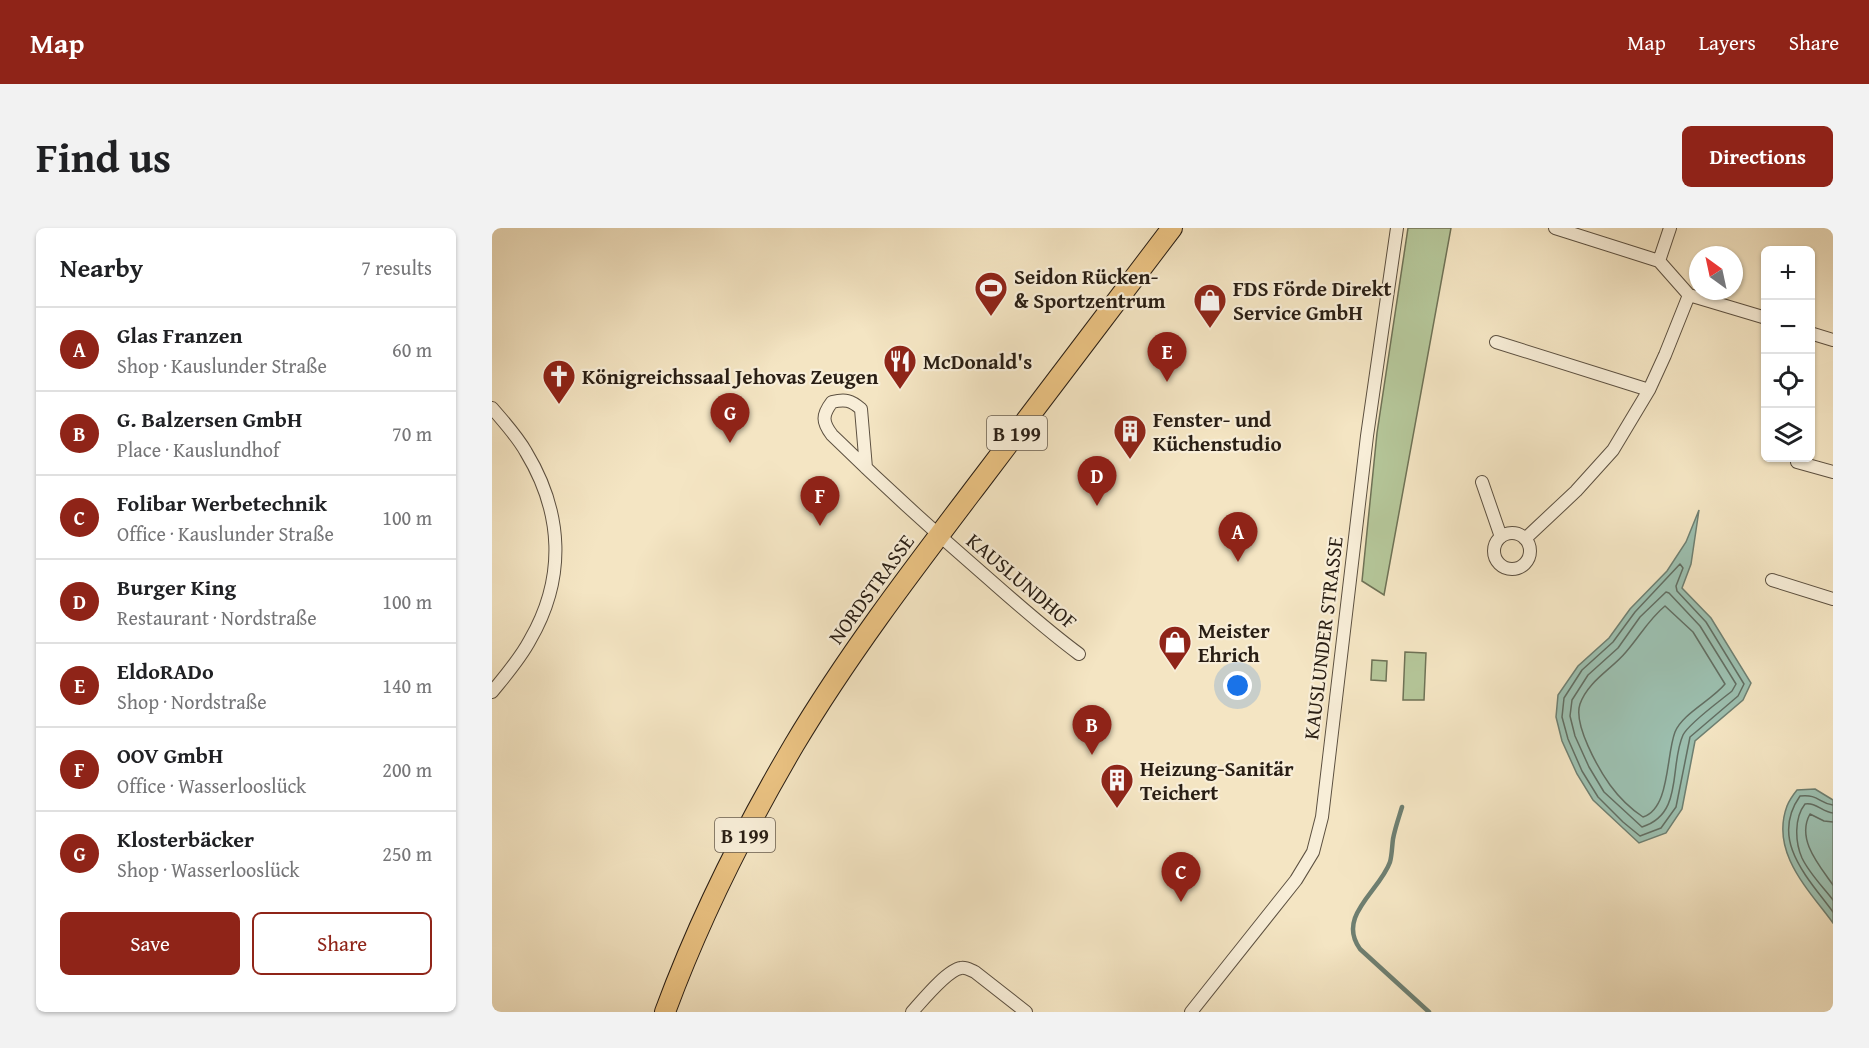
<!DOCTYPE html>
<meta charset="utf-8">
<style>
body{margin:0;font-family:"Gentium Book Plus",serif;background:#f2f2f2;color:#202124}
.controls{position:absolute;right:18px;top:18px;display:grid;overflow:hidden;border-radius:9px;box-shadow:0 2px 4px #0004}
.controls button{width:54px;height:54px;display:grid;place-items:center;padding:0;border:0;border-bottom:2px solid #e0e0e0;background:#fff;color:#202124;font:30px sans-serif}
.compass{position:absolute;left:1197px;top:18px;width:54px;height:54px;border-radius:50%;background:#fff;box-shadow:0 2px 4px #0004;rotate:327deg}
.you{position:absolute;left:746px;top:458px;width:21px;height:21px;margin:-15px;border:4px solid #fff;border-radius:50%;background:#1a73e8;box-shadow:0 0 0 9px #1a73e833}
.badge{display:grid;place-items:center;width:39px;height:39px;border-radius:50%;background:#8f2418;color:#fff;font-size:20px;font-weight:700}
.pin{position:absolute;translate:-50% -50px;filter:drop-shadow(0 2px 3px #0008)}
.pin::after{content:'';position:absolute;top:32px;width:21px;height:18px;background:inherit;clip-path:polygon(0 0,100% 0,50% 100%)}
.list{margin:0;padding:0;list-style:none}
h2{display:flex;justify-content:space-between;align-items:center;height:78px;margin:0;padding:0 24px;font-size:26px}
h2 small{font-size:20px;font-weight:400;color:#757577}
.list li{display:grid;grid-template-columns:39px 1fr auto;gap:18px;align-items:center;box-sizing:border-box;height:84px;padding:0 24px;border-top:2px solid #e0e0e0}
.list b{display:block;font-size:22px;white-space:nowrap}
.list p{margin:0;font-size:20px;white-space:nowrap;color:#757577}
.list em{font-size:20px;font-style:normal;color:#757577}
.actions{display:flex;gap:12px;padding:18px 24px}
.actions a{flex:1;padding:14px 0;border:2px solid #8f2418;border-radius:9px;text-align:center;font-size:21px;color:#8f2418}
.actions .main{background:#8f2418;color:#fff}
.icon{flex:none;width:33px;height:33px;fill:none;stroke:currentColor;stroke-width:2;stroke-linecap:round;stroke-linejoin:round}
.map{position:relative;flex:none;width:1341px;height:784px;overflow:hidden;border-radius:9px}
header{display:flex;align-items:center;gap:36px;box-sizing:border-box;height:84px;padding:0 30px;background:#8f2418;color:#fff}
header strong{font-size:28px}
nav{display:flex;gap:33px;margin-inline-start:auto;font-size:21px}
.intro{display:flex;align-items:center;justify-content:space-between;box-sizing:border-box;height:144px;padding:0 36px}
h1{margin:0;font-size:42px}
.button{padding:15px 27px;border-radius:9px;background:#8f2418;color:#fff;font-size:21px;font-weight:700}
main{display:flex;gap:36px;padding:0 36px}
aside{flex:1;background:#fff;border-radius:9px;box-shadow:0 2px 4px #0004}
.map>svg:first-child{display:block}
.green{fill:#b5c699;stroke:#6f7256;stroke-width:1.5}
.water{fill:#9cbfaf;stroke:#6e7f71;stroke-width:1.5}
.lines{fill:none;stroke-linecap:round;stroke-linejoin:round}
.shore{stroke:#626e62;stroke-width:1.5}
.stream{stroke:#6e7f71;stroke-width:4.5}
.street-casing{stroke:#5c5040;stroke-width:14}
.primary-casing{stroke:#291e14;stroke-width:22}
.street{stroke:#f8eed8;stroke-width:12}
.primary{stroke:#eac282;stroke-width:20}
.labels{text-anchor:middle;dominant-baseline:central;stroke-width:4.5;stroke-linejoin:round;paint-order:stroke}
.shield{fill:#f8eed8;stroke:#675c4f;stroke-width:1.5}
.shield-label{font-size:20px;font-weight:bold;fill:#291e14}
.poi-label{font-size:21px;font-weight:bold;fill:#291e14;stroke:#f8eed8;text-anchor:start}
.street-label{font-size:21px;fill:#291e14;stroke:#f8eed8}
</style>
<header>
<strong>Map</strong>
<nav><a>Map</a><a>Layers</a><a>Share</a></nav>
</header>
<div class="intro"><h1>Find us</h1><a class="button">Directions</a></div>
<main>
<aside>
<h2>Nearby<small>7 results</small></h2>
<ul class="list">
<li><span class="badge">A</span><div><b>Glas Franzen</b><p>Shop · Kauslunder Straße</p></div><em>60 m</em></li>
<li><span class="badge">B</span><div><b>G. Balzersen GmbH</b><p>Place · Kauslundhof</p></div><em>70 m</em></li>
<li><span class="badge">C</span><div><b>Folibar Werbetechnik</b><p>Office · Kauslunder Straße</p></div><em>100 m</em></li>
<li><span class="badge">D</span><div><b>Burger King</b><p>Restaurant · Nordstraße</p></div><em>100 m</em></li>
<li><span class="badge">E</span><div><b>EldoRADo</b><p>Shop · Nordstraße</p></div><em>140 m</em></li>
<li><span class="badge">F</span><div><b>OOV GmbH</b><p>Office · Wasserlooslück</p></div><em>200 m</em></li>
<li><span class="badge">G</span><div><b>Klosterbäcker</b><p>Shop · Wasserlooslück</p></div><em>250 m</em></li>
</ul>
<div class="actions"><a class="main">Save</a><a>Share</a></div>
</aside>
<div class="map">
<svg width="1341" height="784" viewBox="0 0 1341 784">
<rect width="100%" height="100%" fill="#f4e5c3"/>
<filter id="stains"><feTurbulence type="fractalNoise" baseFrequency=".00333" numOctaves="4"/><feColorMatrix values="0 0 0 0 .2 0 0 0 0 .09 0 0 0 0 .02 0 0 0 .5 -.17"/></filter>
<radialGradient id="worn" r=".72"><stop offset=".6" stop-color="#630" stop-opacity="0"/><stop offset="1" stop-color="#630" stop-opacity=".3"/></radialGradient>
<path class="green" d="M 916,0 L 959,0 L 892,367 L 870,353 L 885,205 Z
M 913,424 L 934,425 L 932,472 L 911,472 Z
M 880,432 L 895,433 L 894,453 L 879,452 Z"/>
<path class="water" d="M 1207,282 L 1199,336 L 1190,360 L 1219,390 L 1259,455 L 1251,472 L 1203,513 L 1190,581 L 1174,605 L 1147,615 L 1101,572 L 1085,546 L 1070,513 L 1064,489 L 1066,467 L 1086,438 L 1117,410 L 1138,381 L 1175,343 L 1194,314 Z
M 1323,561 L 1341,572 L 1341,695 C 1316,661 1278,624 1295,578 C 1297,573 1301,567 1305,562 Z"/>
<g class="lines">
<path class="shore" d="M 1188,336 L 1191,340 L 1184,358 L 1185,363 L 1214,394 L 1252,456 L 1246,468 L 1198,509 L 1184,579 L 1169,600 L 1148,608 L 1131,594 L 1106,569 L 1090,543 L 1076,511 L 1070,489 L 1072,470 L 1090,442 L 1121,414 L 1143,384 Z
M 1174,364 L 1177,365 L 1208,398 L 1244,456 L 1240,463 C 1228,473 1197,495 1191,507 C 1177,538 1192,586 1150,599 L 1112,564 L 1097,539 L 1083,508 L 1078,488 L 1080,472 L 1096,447 L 1126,420 L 1148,389 Z
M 1173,378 L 1201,404 L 1233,456 C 1220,472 1190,486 1183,504 C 1174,527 1178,581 1151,589 C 1139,581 1126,568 1118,557 C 1106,540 1081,496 1088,476 C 1096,453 1120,441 1134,424 C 1148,408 1157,391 1173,378 Z
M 1341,577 C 1326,575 1327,566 1308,568 C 1277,612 1316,650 1341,684
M 1341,585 C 1330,584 1324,574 1313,576 C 1302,590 1303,614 1310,630 C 1317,645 1331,659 1341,672
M 1341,594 L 1332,593 L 1318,586 C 1304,611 1327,637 1341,657"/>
<path class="stream" d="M 910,579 C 907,589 903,600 901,611 C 900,618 900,627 898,634 C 888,663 844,688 868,721 L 937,784"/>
<defs>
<path id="street" d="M 1063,0 L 1167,33 L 1197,67 L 1274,90
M 1167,33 L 1178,0
M 1318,105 L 1341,112
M 1004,114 L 1157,162
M 0,180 C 12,194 25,208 34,224 C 71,285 74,350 38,412 C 28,431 13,448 0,464
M 1305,234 L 1341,244
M 374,240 L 369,181 C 359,172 353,171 340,174 C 330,187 330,194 340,207 C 388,254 437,299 489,344 C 521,372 553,401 587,426
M 990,254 L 1009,309
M1002 323a18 18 0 1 1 36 0a18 18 0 1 1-36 0Z
M 1033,311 L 1084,263 L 1121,222 L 1157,162 L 1173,127 L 1197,67
M 1280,352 L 1341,371
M 420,784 C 430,773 455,742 469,740 C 474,739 478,742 483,744 L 534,784
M 699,784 L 804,652 L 821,624 L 830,589 L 875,208 L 905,0"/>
<path id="primary" d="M 173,784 C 207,692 252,602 302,517 C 358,423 426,335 492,248 C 555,165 617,83 680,0"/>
</defs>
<use href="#street" class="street-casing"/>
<use href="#primary" class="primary-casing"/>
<use href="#street" class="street"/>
<use href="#primary" class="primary"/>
</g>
<defs>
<symbol id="stadium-pin" viewBox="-11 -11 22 30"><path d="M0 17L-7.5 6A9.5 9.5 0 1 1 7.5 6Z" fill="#8f2418" stroke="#f8eed8"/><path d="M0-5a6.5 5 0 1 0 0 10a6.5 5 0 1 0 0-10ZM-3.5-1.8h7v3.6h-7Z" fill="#fff"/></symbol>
<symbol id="shop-pin" viewBox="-11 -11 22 30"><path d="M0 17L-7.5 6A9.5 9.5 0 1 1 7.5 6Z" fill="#8f2418" stroke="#f8eed8"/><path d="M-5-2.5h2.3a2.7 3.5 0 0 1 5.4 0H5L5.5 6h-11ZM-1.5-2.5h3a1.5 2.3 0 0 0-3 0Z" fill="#fff"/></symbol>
<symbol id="restaurant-pin" viewBox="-11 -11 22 30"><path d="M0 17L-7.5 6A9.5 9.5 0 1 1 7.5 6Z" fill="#8f2418" stroke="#f8eed8"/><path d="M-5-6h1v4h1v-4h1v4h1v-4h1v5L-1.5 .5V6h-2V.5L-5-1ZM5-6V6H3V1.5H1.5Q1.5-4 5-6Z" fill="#fff"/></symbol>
<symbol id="church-pin" viewBox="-11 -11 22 30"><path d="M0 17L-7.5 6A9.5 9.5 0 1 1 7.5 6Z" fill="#8f2418" stroke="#f8eed8"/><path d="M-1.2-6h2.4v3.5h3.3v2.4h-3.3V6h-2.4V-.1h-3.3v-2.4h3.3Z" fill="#fff"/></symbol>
<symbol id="building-pin" viewBox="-11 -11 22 30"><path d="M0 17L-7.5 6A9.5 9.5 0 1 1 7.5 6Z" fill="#8f2418" stroke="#f8eed8"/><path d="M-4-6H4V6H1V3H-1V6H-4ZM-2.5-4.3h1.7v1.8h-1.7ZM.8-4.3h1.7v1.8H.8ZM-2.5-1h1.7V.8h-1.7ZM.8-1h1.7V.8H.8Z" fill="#fff"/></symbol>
</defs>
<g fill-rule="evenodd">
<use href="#stadium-pin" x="480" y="41" width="38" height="52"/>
<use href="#shop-pin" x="699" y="53" width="38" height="52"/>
<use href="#restaurant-pin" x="389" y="114" width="38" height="52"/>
<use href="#church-pin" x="48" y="129" width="38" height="52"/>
<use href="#building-pin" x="619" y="184" width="38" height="52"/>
<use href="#shop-pin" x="664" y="395" width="38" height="52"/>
<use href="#building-pin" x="606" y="533" width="38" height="52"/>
</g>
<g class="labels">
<g class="shield">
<rect x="495" y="188" width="60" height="34" rx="4.5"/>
<rect x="223" y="590" width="60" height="34" rx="4.5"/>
</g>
<g class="shield-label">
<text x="525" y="205">B 199</text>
<text x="253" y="607">B 199</text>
</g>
<g class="poi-label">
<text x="522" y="48">Seidon Rücken-<tspan x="522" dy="24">&amp; Sportzentrum</tspan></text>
<text x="741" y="60">FDS Förde Direkt<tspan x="741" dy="24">Service GmbH</tspan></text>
<text x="431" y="133">McDonald's</text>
<text x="90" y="148">Königreichssaal Jehovas Zeugen</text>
<text x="661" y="191">Fenster- und<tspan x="661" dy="24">Küchenstudio</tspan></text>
<text x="706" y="402">Meister<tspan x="706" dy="24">Ehrich</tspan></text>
<text x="648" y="540">Heizung-Sanitär<tspan x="648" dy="24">Teichert</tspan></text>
</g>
<g class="street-label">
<text transform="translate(530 353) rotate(40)">KAUSLUNDHOF</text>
<text transform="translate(379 361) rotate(-54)">NORDSTRASSE</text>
<text transform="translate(831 410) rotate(-83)">KAUSLUNDER STRASSE</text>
</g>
</g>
<rect width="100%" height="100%" filter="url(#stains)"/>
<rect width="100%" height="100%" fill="url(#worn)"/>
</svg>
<div class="controls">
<button>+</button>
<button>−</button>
<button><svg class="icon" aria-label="locate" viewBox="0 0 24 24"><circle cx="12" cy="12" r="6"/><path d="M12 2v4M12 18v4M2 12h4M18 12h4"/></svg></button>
<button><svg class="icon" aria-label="layers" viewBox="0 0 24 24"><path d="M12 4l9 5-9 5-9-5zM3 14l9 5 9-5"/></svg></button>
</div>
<svg class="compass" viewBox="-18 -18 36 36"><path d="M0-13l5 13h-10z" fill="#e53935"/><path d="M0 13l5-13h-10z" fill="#757577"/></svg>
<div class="you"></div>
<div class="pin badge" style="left:746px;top:334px">A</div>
<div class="pin badge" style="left:600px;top:527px">B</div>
<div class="pin badge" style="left:689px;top:674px">C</div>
<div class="pin badge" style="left:605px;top:278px">D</div>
<div class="pin badge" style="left:675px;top:154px">E</div>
<div class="pin badge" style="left:328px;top:298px">F</div>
<div class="pin badge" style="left:238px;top:215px">G</div>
</div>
</main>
